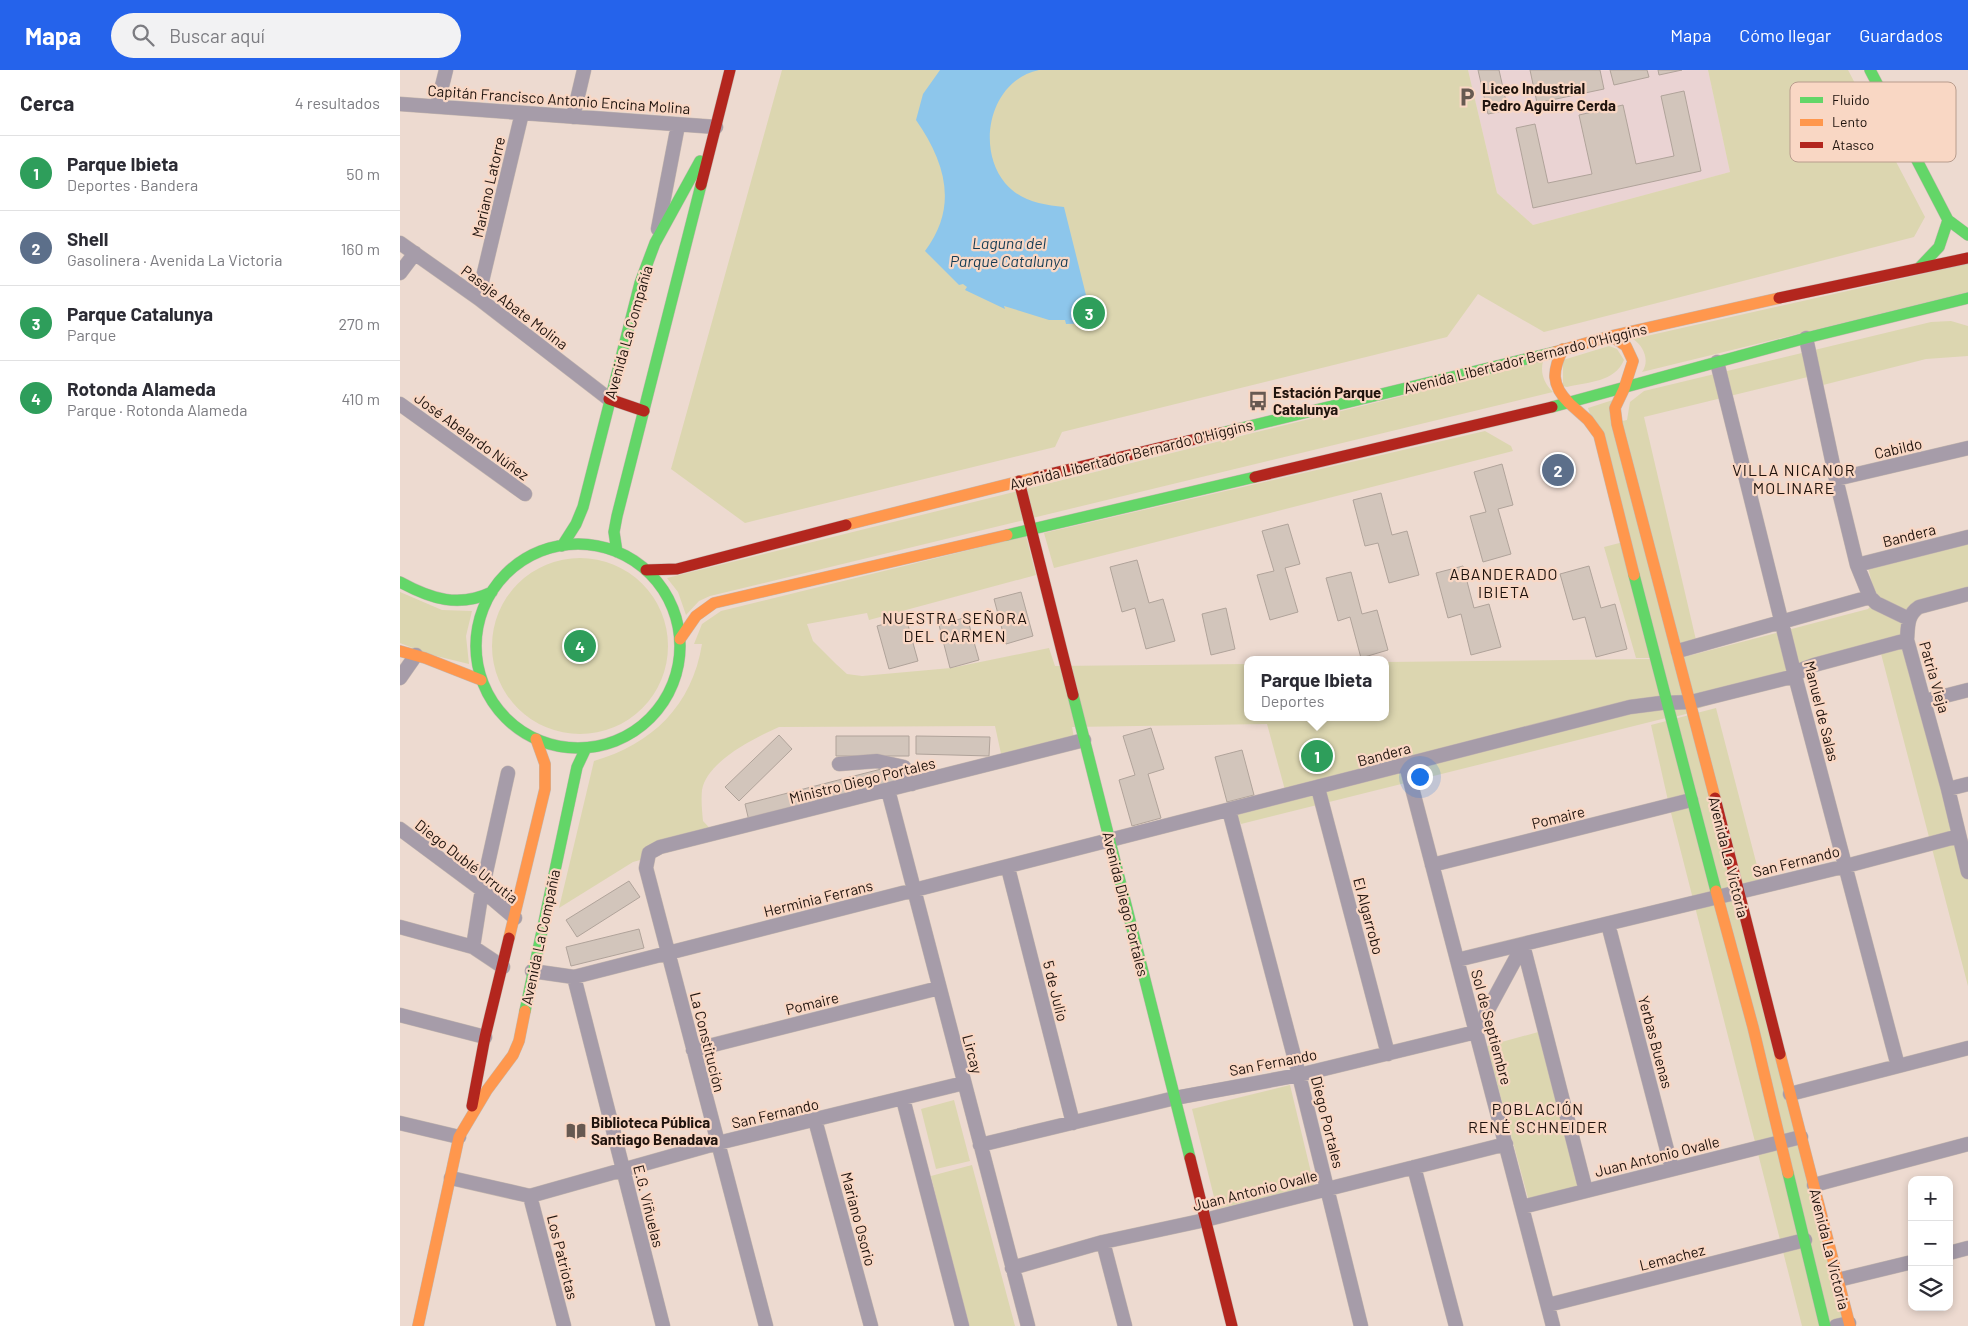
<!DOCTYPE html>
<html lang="es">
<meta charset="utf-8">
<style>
body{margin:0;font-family:Barlow,sans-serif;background:#f2f2f3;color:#2b2b33}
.controls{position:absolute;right:15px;bottom:15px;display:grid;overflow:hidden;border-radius:10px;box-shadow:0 2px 8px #0003}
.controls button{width:45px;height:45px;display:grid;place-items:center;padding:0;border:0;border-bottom:1px solid #e1e1e2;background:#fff;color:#2b2b33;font:25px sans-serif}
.you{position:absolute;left:1019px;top:706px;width:18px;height:18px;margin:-12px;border:4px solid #fff;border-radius:50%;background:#1a73e8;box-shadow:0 0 0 8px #1a73e833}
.badge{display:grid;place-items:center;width:32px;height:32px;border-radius:50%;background:#2563eb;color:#fff;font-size:16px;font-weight:700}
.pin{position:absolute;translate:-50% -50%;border:2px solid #fff;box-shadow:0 1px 5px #0006}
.popup{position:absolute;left:844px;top:586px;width:145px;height:65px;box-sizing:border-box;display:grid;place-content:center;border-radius:10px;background:#fff;filter:drop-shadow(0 1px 4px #0005);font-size:16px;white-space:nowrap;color:#7c7c81}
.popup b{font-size:19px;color:#2b2b33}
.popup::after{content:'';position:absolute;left:50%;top:100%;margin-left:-10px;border:10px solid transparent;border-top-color:#fff}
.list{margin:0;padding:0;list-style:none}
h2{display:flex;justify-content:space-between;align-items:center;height:65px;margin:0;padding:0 20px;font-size:21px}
h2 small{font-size:16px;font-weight:400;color:#7c7c81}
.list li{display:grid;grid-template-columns:32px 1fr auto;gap:15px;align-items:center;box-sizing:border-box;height:75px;padding:0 20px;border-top:1px solid #e1e1e2}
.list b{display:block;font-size:19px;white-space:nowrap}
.list p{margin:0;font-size:16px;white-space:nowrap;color:#7c7c81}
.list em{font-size:16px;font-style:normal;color:#7c7c81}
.icon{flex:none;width:28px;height:28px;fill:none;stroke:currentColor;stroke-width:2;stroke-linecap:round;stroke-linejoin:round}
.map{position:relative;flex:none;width:1568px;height:1256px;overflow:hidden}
header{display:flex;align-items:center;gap:30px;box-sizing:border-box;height:70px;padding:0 25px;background:#2563eb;color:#fff}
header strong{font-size:24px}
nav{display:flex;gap:28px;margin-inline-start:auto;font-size:18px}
.search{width:350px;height:45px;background:#f2f2f3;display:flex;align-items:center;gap:12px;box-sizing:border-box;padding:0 18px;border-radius:28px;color:#7c7c81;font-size:19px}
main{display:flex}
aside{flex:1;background:#fff}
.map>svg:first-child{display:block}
.education{fill:#ead3d3}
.green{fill:#dcd6b0}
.water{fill:#8dc6eb}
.building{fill:#d2c5bb;stroke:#b0a39a}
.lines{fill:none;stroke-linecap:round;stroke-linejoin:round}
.street-casing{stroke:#c5b7af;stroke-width:15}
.fast-casing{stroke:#c5b7af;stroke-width:12}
.slow-casing{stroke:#c5b7af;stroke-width:12}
.jam-casing{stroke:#c5b7af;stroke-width:12}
.street{stroke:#a69ca9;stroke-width:14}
.fast{stroke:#63d668;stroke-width:11}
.slow{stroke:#ff974d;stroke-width:11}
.jam{stroke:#b3261e;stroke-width:11}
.labels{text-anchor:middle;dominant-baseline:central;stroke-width:4.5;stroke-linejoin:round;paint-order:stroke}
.poi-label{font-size:15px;font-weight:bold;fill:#1f130d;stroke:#f9d7c4;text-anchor:start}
.street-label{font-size:15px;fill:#1f130d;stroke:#f9d7c4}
.water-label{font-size:16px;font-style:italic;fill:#153b53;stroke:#f9d7c4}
.neighbourhood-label{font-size:16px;letter-spacing:1px;fill:#1f130d;stroke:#f9d7c4}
.key{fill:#f9d7c4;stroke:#b89c8d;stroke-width:1}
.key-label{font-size:14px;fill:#1f130d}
</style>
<header>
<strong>Mapa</strong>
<div class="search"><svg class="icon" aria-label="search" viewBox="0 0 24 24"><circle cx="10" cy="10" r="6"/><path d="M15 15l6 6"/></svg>Buscar aquí</div>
<nav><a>Mapa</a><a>Cómo llegar</a><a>Guardados</a></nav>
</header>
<main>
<aside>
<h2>Cerca<small>4 resultados</small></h2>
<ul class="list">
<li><span class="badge" style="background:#2e9e5b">1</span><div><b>Parque Ibieta</b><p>Deportes · Bandera</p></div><em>50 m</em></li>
<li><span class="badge" style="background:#5c6f8a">2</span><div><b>Shell</b><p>Gasolinera · Avenida La Victoria</p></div><em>160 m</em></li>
<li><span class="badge" style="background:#2e9e5b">3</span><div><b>Parque Catalunya</b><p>Parque</p></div><em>270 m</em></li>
<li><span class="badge" style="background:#2e9e5b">4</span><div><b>Rotonda Alameda</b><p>Parque · Rotonda Alameda</p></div><em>410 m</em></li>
</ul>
</aside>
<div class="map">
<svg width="1568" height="1256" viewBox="0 0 1568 1256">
<rect width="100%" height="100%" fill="#eddad0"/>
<path class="education" d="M 1068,0 L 1308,0 L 1330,102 L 1133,155 L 1097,123 Z"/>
<path class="green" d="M 382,0 L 1068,0 L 1097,123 L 1133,155 L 1330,102 L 1308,0 L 1448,0 L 1525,147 L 1514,167 L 1144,262 L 1078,224 L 1047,267 L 662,362 L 655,377 L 345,453 L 271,399 Z
M 1568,194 L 1568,222 L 1242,302 C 1250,291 1244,276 1233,269 Z
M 1551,251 L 1568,256 L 1568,286 L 1526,289 L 1423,315 L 1420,304 L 1244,347 L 1296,570 L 1273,577 L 1290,643 L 1274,647 L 1260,588 L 1236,588 L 1204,477 L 1231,470 L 1188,338 L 1216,329 L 1213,353 L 1227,350 L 1230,332 L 1244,321 L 1531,252 Z
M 1209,276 L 1217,279 L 1224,290 C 1215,312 1188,312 1167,317 L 1163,316 L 1163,290 Z
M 1143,291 C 1140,303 1144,313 1153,322 L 310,526 L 299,531 L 286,545 L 278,522 L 267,508 Z
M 1085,361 L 1111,376 L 1113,381 L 654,498 L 644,463 Z
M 626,466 L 636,505 L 469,550 L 467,543 L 407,554 L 413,571 L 436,594 L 447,604 L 462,606 L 551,598 L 649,578 L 655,596 L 848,594 L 848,647 L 986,647 L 986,592 L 1250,589 L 1266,648 L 841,754 L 837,744 L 888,731 L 867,654 L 672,657 L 675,673 L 603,693 L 595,656 L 379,657 C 355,668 307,691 302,720 C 301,730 302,741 303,751 L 319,768 L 233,792 L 159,838 L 194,691 C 252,674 292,636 302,574 L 294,574 L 302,554 L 321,541 Z
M 1568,472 L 1568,519 L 1504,548 L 1568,802 L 1568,916 L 1479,576 L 1297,639 L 1284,587 L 1468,539 L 1476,530 L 1468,497 Z
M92 576a88 88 0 1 1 176 0a88 88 0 1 1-176 0Z
M 0,522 L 42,540 L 72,541 L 66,566 L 69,594 L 28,584 L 0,573 Z
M 1316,638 L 1362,815 L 1338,822 L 1449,1253 L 1436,1256 L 1402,1256 L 1269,735 L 1251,655 Z
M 1142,961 L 1185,1124 L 1131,1139 L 1087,976 Z
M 890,1015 L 914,1115 L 817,1139 L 792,1039 Z
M 554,1030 L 570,1091 L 536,1099 L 521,1039 Z
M 572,1095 L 615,1256 L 567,1256 L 531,1106 Z"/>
<path class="water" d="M 540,0 L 639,0 C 591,10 575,76 605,113 C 620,131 642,135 664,137 L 693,253 L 666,254 L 665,250 L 649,250 L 604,236 L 605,239 L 565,220 L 567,217 L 563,214 L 559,215 L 525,181 C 559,136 545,92 516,50 L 523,24 Z"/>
<path class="building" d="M 1078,0 L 1099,0 L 1108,40 L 1088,44 Z
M 1130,0 L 1200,0 L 1204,19 L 1137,33 Z
M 1210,0 L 1247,0 L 1249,7 L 1214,15 Z
M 1258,0 L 1282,0 L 1259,5 Z
M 1284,21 L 1301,101 L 1133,138 L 1116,58 L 1135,54 L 1148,113 L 1192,104 L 1179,45 L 1223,35 L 1236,94 L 1274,86 L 1261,26 Z
M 1102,394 L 1113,435 L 1098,439 L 1111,484 L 1083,492 L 1070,446 L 1086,442 L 1074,402 Z
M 981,423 L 992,465 L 1007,461 L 1019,505 L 989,513 L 978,473 L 965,476 L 953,430 Z
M 888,454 L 900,494 L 885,498 L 898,542 L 870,550 L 857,505 L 874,501 L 862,461 Z
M 737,490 L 749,533 L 763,529 L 775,571 L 746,579 L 735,538 L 722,542 L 710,497 Z
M 1063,496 L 1074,538 L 1089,534 L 1101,577 L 1071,585 L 1061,544 L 1048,548 L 1036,503 Z
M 1189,496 L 1201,538 L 1215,534 L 1227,579 L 1196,587 L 1185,547 L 1173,550 L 1160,504 Z
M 951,502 L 962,544 L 977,540 L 988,580 L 961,588 L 950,547 L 938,551 L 926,508 Z
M 621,522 L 633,566 L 606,574 L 594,529 Z
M 826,538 L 835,579 L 811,585 L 802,544 Z
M 567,547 L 579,590 L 550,598 L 539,555 Z
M 506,548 L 518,591 L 489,599 L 477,556 Z
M 751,658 L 764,699 L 748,704 L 761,748 L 732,756 L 719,710 L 735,705 L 723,666 Z
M 379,665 L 392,679 L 339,731 L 325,717 Z
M 436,666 L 509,666 L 509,686 L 436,686 Z
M 516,666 L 590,667 L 589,686 L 516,684 Z
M 842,680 L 854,725 L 827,732 L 815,687 Z
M 493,696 L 498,713 L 349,751 L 345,734 Z
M 229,811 L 240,827 L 177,867 L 166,850 Z
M 239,859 L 244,878 L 171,896 L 166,877 Z"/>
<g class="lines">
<defs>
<path id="street" d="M 0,34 L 316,57
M 37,36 L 46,0
M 173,47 L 184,0
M 258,159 L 278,55
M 0,173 L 78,228 L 209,329
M 0,203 L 15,183
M 78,228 L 122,43
M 1406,268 L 1436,409 L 1457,495 L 1470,527 L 1476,533 L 1509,549
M 1317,292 L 1395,606 L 1498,996
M 0,334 L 125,424
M 1436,409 L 1568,378
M 1457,495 L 1568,467
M 1568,524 L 1519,537 C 1507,545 1508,556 1507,570 L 1548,719 L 1568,802
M 1278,581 L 1470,527
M 0,608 L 16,585
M 1525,631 L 1568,620
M 439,694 L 477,691 L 504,697 L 512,714
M 1006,695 L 1153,1256
M 918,718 L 988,984
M 1548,719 L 1568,714
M 488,720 L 628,1256
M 829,740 L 899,1005 L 961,1256
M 0,759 L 82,820 L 115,848
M 1032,795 L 1291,730
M 608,798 L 673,1053
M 1208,854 L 1272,1099
M 0,857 L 73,877 L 103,897
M 1123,875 L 1186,1121
M 73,877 L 82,820 L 108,703
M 1057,890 L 1446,796 L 1559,766
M 132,901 L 174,907 L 1230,637 L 1261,633 L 1291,632 L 1395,606 L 1403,599 L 1414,595 L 1507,570
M 174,907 L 263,1256
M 0,945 L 85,967
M 293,980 L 539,918
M 1390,1024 L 1568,978
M 503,1029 L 562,1256
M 415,1050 L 471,1256
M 0,1053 L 59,1067
M 580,1075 L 775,1028 L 899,1005 L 1076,962 L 1123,875
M 1014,1097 L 1056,1256
M 51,1108 L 130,1126 L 318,1073 L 564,1013
M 1414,1115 L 1568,1074
M 130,1126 L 164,1256
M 1122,1137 L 1401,1067
M 703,1172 L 725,1256
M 1549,1183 L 1568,1178
M 612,1198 L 703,1172 L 805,1150 L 1106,1074
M 1438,1210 L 1512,1192
M 1148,1235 L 1405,1170
M 366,1256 L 246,798 L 249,783 L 260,777 L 684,670
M 1436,1256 L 1449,1253"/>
<path id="fast" d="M 1470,0 L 1548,150 L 1568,165
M 1520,197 L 1539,177 L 1548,150
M 1152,337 L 1406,268 L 1568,228
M 821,363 L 1155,282
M 607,465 L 855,407
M76 576a102 102 0 1 1 204 0a102 102 0 1 1-204 0Z
M 162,476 L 176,454 L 183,437 L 240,213 L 255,173 L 300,91
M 217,482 L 214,462 L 217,446 L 301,115
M 1234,505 L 1316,821
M 0,512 C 31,529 59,538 92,522
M 673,625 L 790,1088
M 125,941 L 177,697 L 186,678
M 1388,1103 L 1425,1256"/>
<path id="slow" d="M 1211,266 L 1226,276 L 1233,291 L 1224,319
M 1163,279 C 1152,301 1151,315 1169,333
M 1155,282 L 1211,266 L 1379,228
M 1224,319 L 1215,338 L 1217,354 L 1315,728
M 1169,333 L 1188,350 L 1199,365 L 1234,505
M 446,455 L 637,407
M 280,569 L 296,546 L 314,533 L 607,465
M 0,581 L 25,588 L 81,610
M 1316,821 L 1353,957 L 1388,1103
M 109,868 L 145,719 L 145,694 L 136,669
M 1380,984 L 1450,1256
M 18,1256 L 59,1067 L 87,1020 L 113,985 L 119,971 L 125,941"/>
<path id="jam" d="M 301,115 L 330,0
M 1379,228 L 1568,188
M 209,329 L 244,341
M 637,407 L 821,363
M 855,407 L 1152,337
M 619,411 L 673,625
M 246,500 L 277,499 L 446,455
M 1315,728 L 1380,984
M 72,1036 L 85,967 L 109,868
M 790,1088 L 832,1256"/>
</defs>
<use href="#street" class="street-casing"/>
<use href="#fast" class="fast-casing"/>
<use href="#slow" class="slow-casing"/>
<use href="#jam" class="jam-casing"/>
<use href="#street" class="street"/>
<use href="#fast" class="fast"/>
<use href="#slow" class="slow"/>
<use href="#jam" class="jam"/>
</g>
<defs>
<symbol id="parking-bare" viewBox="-9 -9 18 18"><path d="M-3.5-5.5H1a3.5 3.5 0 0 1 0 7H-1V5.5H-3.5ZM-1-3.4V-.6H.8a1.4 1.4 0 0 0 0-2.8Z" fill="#675951" stroke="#f9d7c4" stroke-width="2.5" paint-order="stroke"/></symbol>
<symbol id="bus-bare" viewBox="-9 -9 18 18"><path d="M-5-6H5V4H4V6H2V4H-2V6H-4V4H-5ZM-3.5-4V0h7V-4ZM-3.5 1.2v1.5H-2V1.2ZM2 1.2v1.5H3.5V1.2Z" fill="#675951" stroke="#f9d7c4" stroke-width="2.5" paint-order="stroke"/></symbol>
<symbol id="library-bare" viewBox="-9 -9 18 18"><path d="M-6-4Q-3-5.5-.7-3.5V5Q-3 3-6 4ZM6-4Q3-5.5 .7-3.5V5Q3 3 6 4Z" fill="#675951" stroke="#f9d7c4" stroke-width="2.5" paint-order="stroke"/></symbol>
</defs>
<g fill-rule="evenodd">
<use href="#parking-bare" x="1053" y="13" width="28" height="28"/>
<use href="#bus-bare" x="844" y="317" width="28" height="28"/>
<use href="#library-bare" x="162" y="1047" width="28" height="28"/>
</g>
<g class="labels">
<g class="poi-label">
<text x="1082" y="18">Liceo Industrial<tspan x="1082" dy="17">Pedro Aguirre Cerda</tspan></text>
<text x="873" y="322">Estación Parque<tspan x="873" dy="17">Catalunya</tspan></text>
<text x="191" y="1052">Biblioteca Pública<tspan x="191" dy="17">Santiago Benadava</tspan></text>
</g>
<g class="street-label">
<text transform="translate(159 29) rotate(4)">Capitán Francisco Antonio Encina Molina</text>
<text transform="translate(88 117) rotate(-77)">Mariano Latorre</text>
<text transform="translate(115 237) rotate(37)">Pasaje Abate Molina</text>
<text transform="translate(228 262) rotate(-74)">Avenida La Compañía</text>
<text transform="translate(1125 288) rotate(-14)">Avenida Libertador Bernardo O'Higgins</text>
<text transform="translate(72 366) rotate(36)">José Abelardo Núñez</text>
<text transform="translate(1498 378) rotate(-13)">Cabildo</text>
<text transform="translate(731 384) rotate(-14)">Avenida Libertador Bernardo O'Higgins</text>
<text transform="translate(1509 465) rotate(-14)">Bandera</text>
<text transform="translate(1535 607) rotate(74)">Patria Vieja</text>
<text transform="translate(1422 641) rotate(76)">Manuel de Salas</text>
<text transform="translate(984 684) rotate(-15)">Bandera</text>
<text transform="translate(462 710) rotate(-14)">Ministro Diego Portales</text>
<text transform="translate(1158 747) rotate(-14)">Pomaire</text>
<text transform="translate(1329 787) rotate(76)">Avenida La Victoria</text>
<text transform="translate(67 791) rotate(38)">Diego Dublé Urrutia</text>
<text transform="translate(1396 791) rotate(-14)">San Fernando</text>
<text transform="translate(418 828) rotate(-14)">Herminia Ferrans</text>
<text transform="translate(726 834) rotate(76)">Avenida Diego Portales</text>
<text transform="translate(969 846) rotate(75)">El Algarrobo</text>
<text transform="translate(140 867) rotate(-78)">Avenida La Compañía</text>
<text transform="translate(656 921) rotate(76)">5 de Julio</text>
<text transform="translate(412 933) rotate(-14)">Pomaire</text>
<text transform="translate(1092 957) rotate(75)">Sol de Septiembre</text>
<text transform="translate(308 972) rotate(76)">La Constitución</text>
<text transform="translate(1256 972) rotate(75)">Yerbas Buenas</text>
<text transform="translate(573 984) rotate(75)">Lircay</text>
<text transform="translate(873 992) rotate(-11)">San Fernando</text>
<text transform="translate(375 1043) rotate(-13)">San Fernando</text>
<text transform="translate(928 1052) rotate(76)">Diego Portales</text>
<text transform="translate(1257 1086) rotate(-14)">Juan Antonio Ovalle</text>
<text transform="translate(855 1120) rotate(-14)">Juan Antonio Ovalle</text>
<text transform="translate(249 1136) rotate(76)">E.G. Viñuelas</text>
<text transform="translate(459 1149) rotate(75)">Mariano Osorio</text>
<text transform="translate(1430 1179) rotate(76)">Avenida La Victoria</text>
<text transform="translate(163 1187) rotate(76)">Los Patriotas</text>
<text transform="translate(1272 1187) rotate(-14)">Lemachez</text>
</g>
<g class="water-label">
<text x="609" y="172">Laguna del<tspan x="609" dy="18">Parque Catalunya</tspan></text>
</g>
<g class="neighbourhood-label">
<text x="1394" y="399">VILLA NICANOR<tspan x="1394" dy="18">MOLINARE</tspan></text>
<text x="1104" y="503">ABANDERADO<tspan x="1104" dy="18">IBIETA</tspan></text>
<text x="555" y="547">NUESTRA SEÑORA<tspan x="555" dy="18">DEL CARMEN</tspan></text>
<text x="1138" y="1038">POBLACIÓN<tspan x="1138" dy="18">RENÉ SCHNEIDER</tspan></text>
</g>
</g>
<rect x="1390" y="12" width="166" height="80" rx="8" class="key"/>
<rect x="1400" y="27" width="23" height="6" fill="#63d668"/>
<rect x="1400" y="49" width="23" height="7" fill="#ff974d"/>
<rect x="1400" y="72" width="23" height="6" fill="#b3261e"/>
<g class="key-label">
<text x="1432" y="35">Fluido</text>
<text x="1432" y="57">Lento</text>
<text x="1432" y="80">Atasco</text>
</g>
</svg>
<div class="controls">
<button>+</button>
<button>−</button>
<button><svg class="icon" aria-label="layers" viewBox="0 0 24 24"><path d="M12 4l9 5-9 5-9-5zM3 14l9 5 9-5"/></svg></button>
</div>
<div class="you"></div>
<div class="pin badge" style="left:917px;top:686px;background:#2e9e5b">1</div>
<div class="popup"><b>Parque Ibieta</b>Deportes</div>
<div class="pin badge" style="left:1158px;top:400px;background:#5c6f8a">2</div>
<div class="pin badge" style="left:689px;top:243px;background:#2e9e5b">3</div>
<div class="pin badge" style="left:180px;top:576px;background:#2e9e5b">4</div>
</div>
</main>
